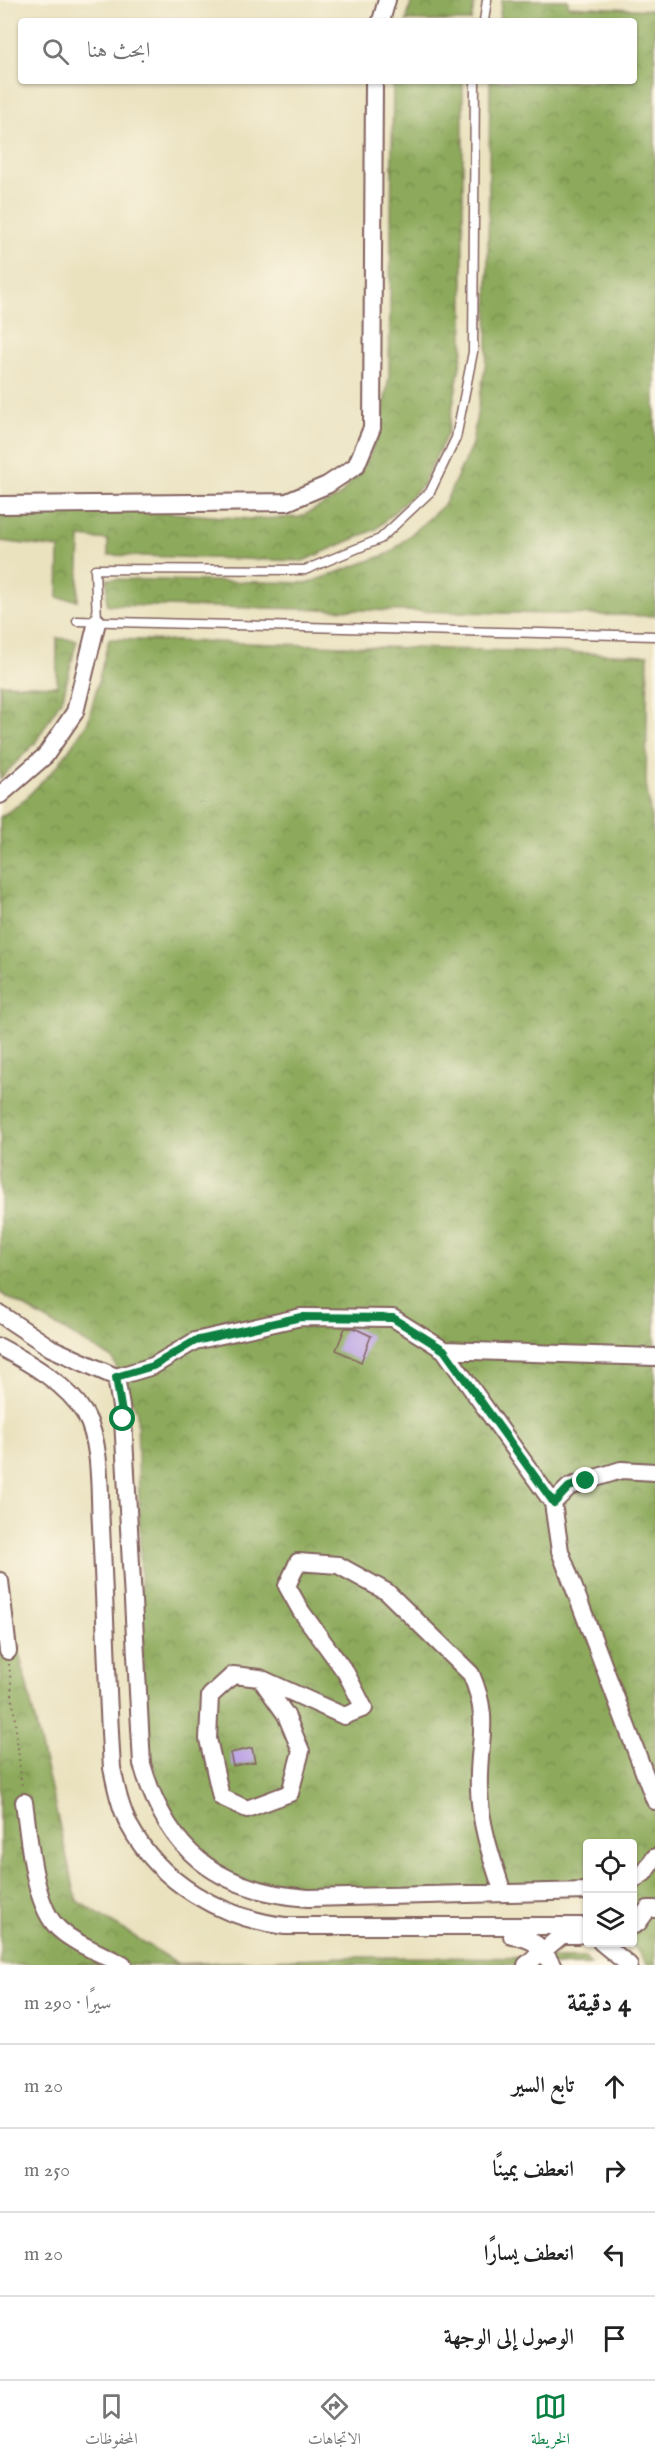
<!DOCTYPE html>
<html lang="ar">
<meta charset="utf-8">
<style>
body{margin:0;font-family:"IM FELL English",Amiri,serif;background:#f2f2f2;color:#222;direction:rtl}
.controls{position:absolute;right:18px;bottom:18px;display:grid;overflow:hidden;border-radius:6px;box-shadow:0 2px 4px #0004}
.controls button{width:54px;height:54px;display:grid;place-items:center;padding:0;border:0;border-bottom:2px solid #e0e0e0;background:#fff;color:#222;font:30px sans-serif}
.stop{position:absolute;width:18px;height:18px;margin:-14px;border:4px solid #0b8043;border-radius:50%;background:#fff}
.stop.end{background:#0b8043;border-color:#fff;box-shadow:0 2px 6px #0008}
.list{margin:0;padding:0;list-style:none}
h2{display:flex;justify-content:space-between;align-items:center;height:78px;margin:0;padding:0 24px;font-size:26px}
h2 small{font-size:20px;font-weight:400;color:#767676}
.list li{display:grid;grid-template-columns:39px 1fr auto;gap:18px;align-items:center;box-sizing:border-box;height:84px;padding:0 24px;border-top:2px solid #e0e0e0}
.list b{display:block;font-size:22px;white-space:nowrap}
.list em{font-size:20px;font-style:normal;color:#767676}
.icon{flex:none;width:33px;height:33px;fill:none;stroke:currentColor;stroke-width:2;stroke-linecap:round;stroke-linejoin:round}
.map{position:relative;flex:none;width:655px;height:1965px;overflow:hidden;direction:ltr}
.search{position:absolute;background:#fff;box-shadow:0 2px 4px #0004;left:18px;right:18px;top:18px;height:66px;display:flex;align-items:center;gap:15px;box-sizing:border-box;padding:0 21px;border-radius:6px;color:#767676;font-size:22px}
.sheet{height:414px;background:#fff}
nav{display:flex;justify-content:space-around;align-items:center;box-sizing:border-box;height:84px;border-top:2px solid #e0e0e0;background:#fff;font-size:16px;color:#767676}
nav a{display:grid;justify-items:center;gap:3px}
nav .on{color:#0b8043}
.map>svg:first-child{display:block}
.forest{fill:url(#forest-crowns);stroke:#6c6444;stroke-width:1.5}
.building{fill:#baa1e5}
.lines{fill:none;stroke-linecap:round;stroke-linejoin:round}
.service-casing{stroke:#82635f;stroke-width:11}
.minor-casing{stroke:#82635f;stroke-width:20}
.path{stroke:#82635f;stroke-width:2;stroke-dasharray:1.5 4.5;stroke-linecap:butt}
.service{stroke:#fff;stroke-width:8}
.minor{stroke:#fff;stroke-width:16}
.route{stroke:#0b8043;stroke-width:8}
</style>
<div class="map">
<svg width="655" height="1965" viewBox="0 0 655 1965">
<defs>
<pattern id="forest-crowns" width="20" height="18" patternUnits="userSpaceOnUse" patternTransform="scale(1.5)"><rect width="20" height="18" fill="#8daa5c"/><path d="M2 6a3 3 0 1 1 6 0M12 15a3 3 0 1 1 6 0" fill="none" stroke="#758a4c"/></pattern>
</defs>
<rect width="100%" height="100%" fill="#fcf5e5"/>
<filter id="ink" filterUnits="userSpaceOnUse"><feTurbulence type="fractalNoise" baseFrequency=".0167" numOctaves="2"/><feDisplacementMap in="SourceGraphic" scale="12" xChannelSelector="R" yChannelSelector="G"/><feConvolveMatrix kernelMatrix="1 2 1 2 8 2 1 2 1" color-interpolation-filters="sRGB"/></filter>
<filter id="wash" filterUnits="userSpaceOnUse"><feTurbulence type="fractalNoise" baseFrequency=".008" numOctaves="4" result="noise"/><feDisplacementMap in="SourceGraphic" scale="24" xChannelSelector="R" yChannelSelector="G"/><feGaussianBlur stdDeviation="1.35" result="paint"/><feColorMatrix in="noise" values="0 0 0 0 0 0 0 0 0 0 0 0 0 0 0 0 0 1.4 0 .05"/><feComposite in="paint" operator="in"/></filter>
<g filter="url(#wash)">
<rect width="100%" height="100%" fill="#eae2bf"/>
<path class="forest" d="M 412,0 L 475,0 L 471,21 L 406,21 Z
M 502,0 L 568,0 L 568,6 L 655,10 L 655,616 L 107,605 L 107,579 L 308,583 L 390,553 L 444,505 L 472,444 L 487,355 L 490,81 L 634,81 L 634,21 L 499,21 Z
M 393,81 L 463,81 L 463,350 L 448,432 L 422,486 L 376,529 L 303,561 L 108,555 L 108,540 L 80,537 L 78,600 L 58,598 L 59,548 L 0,541 L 0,500 L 251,519 L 300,517 L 340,496 L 368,460 L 380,427 L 389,377 Z
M 57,638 L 77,640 L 63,697 L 35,743 L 0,779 L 0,684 L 57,686 Z
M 109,639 L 648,655 L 646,783 L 655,845 L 655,1965 L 648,1965 L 631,1943 L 632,1844 L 588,1844 L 587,1890 L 293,1898 L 195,1864 L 163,1814 L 144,1718 L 137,1412 L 112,1358 L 0,1293 L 0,817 L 20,804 L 59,764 L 88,722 Z
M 0,1570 L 77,1901 L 179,1964 L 347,1957 L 585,1958 L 591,1965 L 0,1965 Z"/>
<g id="blocks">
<path class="building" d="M 345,1328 L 354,1328 L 371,1336 L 361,1362 L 336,1350 Z
M 252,1748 L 255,1762 L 233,1766 L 230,1753 Z"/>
</g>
</g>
<g filter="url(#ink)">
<use href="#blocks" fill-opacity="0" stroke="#82635f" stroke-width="1.5"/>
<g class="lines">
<defs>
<path id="service" d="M 484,21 L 487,0
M 77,621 L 655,636
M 97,622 L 95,569 L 305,570 L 380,539 L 430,492 L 456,438 L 473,352 L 475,81"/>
<path id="minor" d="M 381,21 L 387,0
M 0,505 L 287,502 L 327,485 L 356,466 L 372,428 L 374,81
M 0,795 L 45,756 L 75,712 L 97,622
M 0,1314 L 51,1348 L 116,1377 L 123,1419 L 142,1764 C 167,1851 217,1891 308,1898 L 588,1891
M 0,1347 C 30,1363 67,1384 85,1414 C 102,1443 99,1493 101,1526 C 105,1607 107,1687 112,1768 C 116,1787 120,1807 129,1825 C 160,1883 221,1918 285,1926 L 588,1926
M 444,1350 L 655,1357
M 116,1377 L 153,1366 L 195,1341 L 301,1317 L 393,1318 L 444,1350 L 553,1503
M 655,1472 L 621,1470 L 586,1481 L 569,1487 L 553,1503 L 560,1551 L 655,1801
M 0,1581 L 8,1651
M 233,1675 L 260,1678 L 286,1715 L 301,1751 L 290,1793 L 247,1809 L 221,1797 L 208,1739 L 210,1696 Z
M 260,1678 L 344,1716 L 364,1708 L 346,1673 L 301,1611 L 287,1586 L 298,1562 L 338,1565 L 387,1592 L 471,1674 C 492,1722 477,1742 479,1789 C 480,1825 492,1859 503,1893
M 24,1802 C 29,1835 33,1906 59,1929 C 75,1944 103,1954 123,1965
M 632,1881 L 644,1873 L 655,1857
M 632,1926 L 638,1923 L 648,1909 L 655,1909
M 512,1936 C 534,1938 542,1947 552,1965
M 601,1942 L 629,1965
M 526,1965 L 562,1935 L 578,1935"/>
</defs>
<use href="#service" class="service-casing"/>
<use href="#minor" class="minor-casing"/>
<path class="path" d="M 9,1664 L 22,1787"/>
<use href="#service" class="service"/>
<use href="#minor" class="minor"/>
</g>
</g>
<g class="lines" filter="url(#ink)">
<path class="route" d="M 123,1419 L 116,1377 L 153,1366 L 195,1341 L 301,1317 L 393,1318 L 444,1350 L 554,1503 L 569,1487 L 586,1481"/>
</g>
</svg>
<div class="controls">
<button><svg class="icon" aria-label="locate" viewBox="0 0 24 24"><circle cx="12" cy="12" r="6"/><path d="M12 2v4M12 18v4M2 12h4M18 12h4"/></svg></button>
<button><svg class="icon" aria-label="layers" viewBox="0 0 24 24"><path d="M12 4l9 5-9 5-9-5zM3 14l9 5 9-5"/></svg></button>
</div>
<div class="stop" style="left:123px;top:1419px"></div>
<div class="stop end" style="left:586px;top:1481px"></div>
<div class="search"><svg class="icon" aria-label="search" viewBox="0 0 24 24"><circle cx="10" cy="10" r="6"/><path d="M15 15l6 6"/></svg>ابحث هنا</div>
</div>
<section class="sheet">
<h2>4 دقيقة<small>سيرًا · 290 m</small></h2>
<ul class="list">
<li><svg class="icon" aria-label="ahead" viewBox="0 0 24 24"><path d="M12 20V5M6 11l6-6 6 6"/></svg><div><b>تابع السير</b></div><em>20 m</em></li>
<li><svg class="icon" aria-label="right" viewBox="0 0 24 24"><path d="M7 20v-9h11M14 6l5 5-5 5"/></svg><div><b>انعطف يمينًا</b></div><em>250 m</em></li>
<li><svg class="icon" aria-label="left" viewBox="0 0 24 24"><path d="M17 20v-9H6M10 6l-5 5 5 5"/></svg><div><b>انعطف يسارًا</b></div><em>20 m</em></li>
<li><svg class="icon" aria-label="arrive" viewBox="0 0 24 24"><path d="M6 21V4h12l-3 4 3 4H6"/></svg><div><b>الوصول إلى الوجهة</b></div></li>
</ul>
</section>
<nav>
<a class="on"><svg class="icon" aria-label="map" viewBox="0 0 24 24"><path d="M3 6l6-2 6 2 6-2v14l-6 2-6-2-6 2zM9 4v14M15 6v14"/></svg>الخريطة</a>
<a><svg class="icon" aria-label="directions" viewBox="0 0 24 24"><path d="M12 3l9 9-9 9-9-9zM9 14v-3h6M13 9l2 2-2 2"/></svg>الاتجاهات</a>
<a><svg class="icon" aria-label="saved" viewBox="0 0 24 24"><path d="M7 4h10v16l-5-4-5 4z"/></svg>المحفوظات</a>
</nav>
